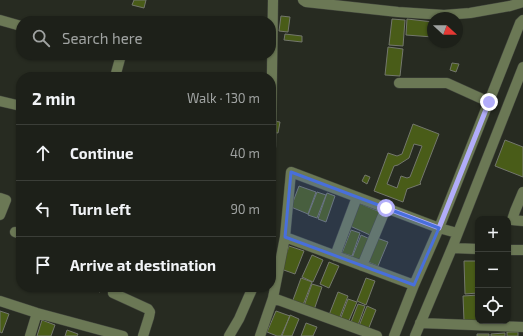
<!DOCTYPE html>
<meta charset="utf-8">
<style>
body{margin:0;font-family:"Exo 2",sans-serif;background:#252822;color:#f1f3f6}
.controls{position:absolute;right:12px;bottom:12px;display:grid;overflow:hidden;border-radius:8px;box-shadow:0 1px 3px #0004}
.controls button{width:36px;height:36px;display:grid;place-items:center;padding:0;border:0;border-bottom:1px solid #3b3e38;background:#1d2019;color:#f1f3f6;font:20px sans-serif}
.compass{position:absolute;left:427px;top:12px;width:36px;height:36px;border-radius:50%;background:#1d2019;box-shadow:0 1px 3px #0004;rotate:111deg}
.stop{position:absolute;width:12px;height:12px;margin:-9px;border:3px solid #b2adf9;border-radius:50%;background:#fff}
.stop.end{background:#b2adf9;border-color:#fff;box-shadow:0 1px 4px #0008}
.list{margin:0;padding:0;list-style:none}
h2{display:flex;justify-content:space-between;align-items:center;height:52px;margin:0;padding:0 16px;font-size:17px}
h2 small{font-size:13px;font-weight:400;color:#a0a3a2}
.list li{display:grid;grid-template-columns:26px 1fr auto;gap:12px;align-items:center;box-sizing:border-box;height:56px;padding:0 16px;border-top:1px solid #3b3e38}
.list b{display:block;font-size:15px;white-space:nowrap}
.list em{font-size:13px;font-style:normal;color:#a0a3a2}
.icon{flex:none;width:22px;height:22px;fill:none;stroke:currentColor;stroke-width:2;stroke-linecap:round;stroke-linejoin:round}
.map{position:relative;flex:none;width:523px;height:336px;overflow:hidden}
.search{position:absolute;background:#1d2019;box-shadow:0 1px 3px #0004;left:16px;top:16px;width:260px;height:44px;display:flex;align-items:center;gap:10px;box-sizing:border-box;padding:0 14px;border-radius:16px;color:#a0a3a2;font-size:15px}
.panel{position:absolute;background:#1d2019;box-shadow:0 1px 3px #0004;left:16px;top:72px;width:260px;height:220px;border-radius:16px}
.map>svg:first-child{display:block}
.building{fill:#495c18;stroke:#73776c;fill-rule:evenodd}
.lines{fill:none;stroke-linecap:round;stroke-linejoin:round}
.minor-casing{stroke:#43473e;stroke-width:11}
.minor{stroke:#6b7855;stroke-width:10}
.route{stroke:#b2adf9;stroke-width:5}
.marked{fill:#486fdc;fill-opacity:0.2;stroke:#486fdc;stroke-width:3;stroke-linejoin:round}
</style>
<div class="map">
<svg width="523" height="336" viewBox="0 0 523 336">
<rect width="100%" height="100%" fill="#272b21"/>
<path class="building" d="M 134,0 L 146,0 L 144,8 L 132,5 Z
M 281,16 L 290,17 L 288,32 L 279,31 Z
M 392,19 L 405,20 L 403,46 L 389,45 Z
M 407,19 L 433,22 L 433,37 L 406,35 Z
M 285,34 L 302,36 L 302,42 L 284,40 Z
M 388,47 L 403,49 L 400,76 L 385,75 Z
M 452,63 L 459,64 L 456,72 L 450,70 Z
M 273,121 L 280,122 L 278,133 L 271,132 Z
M 413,124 L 439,134 L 420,183 L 421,184 L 407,189 L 403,202 L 374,191 L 388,153 L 397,156 L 402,154 ZM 414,144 L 422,146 L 410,177 L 407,178 L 401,176 L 397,188 L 387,184 L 394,166 L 398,165 L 409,158 Z
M 505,140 L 523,147 L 523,177 L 495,166 Z
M 365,175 L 370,177 L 367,184 L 362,181 Z
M 299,186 L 316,192 L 308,214 L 291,207 Z
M 317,192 L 326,195 L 317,218 L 308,215 Z
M 327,193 L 335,196 L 326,222 L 318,219 Z
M 359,203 L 380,212 L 370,235 L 350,226 Z
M 351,230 L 360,233 L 352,256 L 342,253 Z
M 361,235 L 370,239 L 361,262 L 352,258 Z
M 377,238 L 388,242 L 378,266 L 368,262 Z
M 289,246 L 304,251 L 295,274 L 281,269 Z
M 312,255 L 323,260 L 313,282 L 302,277 Z
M 464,261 L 477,261 L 478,293 L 465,294 Z
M 329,262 L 339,266 L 329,288 L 320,284 Z
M 301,278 L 312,282 L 303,305 L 293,300 Z
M 366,278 L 375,281 L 366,305 L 357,301 Z
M 312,284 L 322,287 L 314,310 L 304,306 Z
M 87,287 L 102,287 L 100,292 Z
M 338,292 L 348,296 L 339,319 L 329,315 Z
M 478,295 L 478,321 L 464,321 L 463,296 Z
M 348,299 L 357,302 L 348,323 L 340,320 Z
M 358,304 L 365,306 L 358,325 L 351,322 Z
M 367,306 L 376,310 L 368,330 L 359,326 Z
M 0,311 L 9,314 L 2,333 L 0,332 Z
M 276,311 L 290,316 L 281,336 L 277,336 L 267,332 Z
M 290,315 L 299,319 L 292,336 L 282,336 Z
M 42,320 L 55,325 L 51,336 L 37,336 Z
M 306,323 L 317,327 L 313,336 L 301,336 Z
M 67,330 L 78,334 L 77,336 L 65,336 Z
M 507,332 L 518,332 L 518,336 L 507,336 Z
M 505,333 L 505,336 L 491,336 L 491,334 Z
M 477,334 L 489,334 L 489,336 L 477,336 Z"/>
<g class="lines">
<defs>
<path id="minor" d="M 303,0 L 306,2 L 398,12 L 444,15 L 470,13 L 510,6 L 523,2
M 0,20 L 21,26
M 115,77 L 121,55
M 399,83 L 447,83 L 489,102
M 0,101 L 21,106
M 271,146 L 273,0
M 523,192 L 515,211 L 512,220 L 523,221
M 0,198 L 6,200 L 0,215
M 15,232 L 21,234
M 452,248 L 478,249
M 508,250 L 523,250
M 335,256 L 357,197
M 362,266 L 386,208
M 414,285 L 285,237 L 291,172 L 439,228 L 457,233
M 113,293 L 148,309 L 150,312 L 149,317 L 143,336
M 273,298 L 285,237
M 0,301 L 37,313 L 123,336
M 420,323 L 523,327
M 30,336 L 37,313
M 229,336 L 239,319 L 253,287
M 260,336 L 273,298 L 377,336
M 394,336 L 414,285 L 439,228 L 520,23 L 523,20
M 415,336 L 452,248 L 523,67"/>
</defs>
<use href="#minor" class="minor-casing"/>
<use href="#minor" class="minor"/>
</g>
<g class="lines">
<path class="route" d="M 386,208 L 439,228 L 489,102"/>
</g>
<path class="marked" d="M 291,172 L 439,228 L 414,285 L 285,237 Z"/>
</svg>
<div class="controls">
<button>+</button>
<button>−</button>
<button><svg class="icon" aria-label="locate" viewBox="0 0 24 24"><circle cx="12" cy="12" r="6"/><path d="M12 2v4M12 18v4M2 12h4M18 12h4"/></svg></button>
</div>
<svg class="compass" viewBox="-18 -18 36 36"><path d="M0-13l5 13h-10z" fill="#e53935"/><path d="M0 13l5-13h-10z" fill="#a0a3a2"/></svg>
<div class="stop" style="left:386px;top:208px"></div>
<div class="stop end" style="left:489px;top:102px"></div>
<div class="search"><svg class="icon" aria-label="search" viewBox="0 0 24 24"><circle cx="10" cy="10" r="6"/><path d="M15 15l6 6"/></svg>Search here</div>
<section class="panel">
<h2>2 min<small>Walk · 130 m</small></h2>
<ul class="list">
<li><svg class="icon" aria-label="ahead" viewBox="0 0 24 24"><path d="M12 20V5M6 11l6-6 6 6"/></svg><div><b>Continue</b></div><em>40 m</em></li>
<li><svg class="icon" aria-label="left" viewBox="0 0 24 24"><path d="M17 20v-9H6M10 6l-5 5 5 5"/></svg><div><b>Turn left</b></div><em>90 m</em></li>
<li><svg class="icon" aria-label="arrive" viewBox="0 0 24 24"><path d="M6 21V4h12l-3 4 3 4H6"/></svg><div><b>Arrive at destination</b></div></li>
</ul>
</section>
</div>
